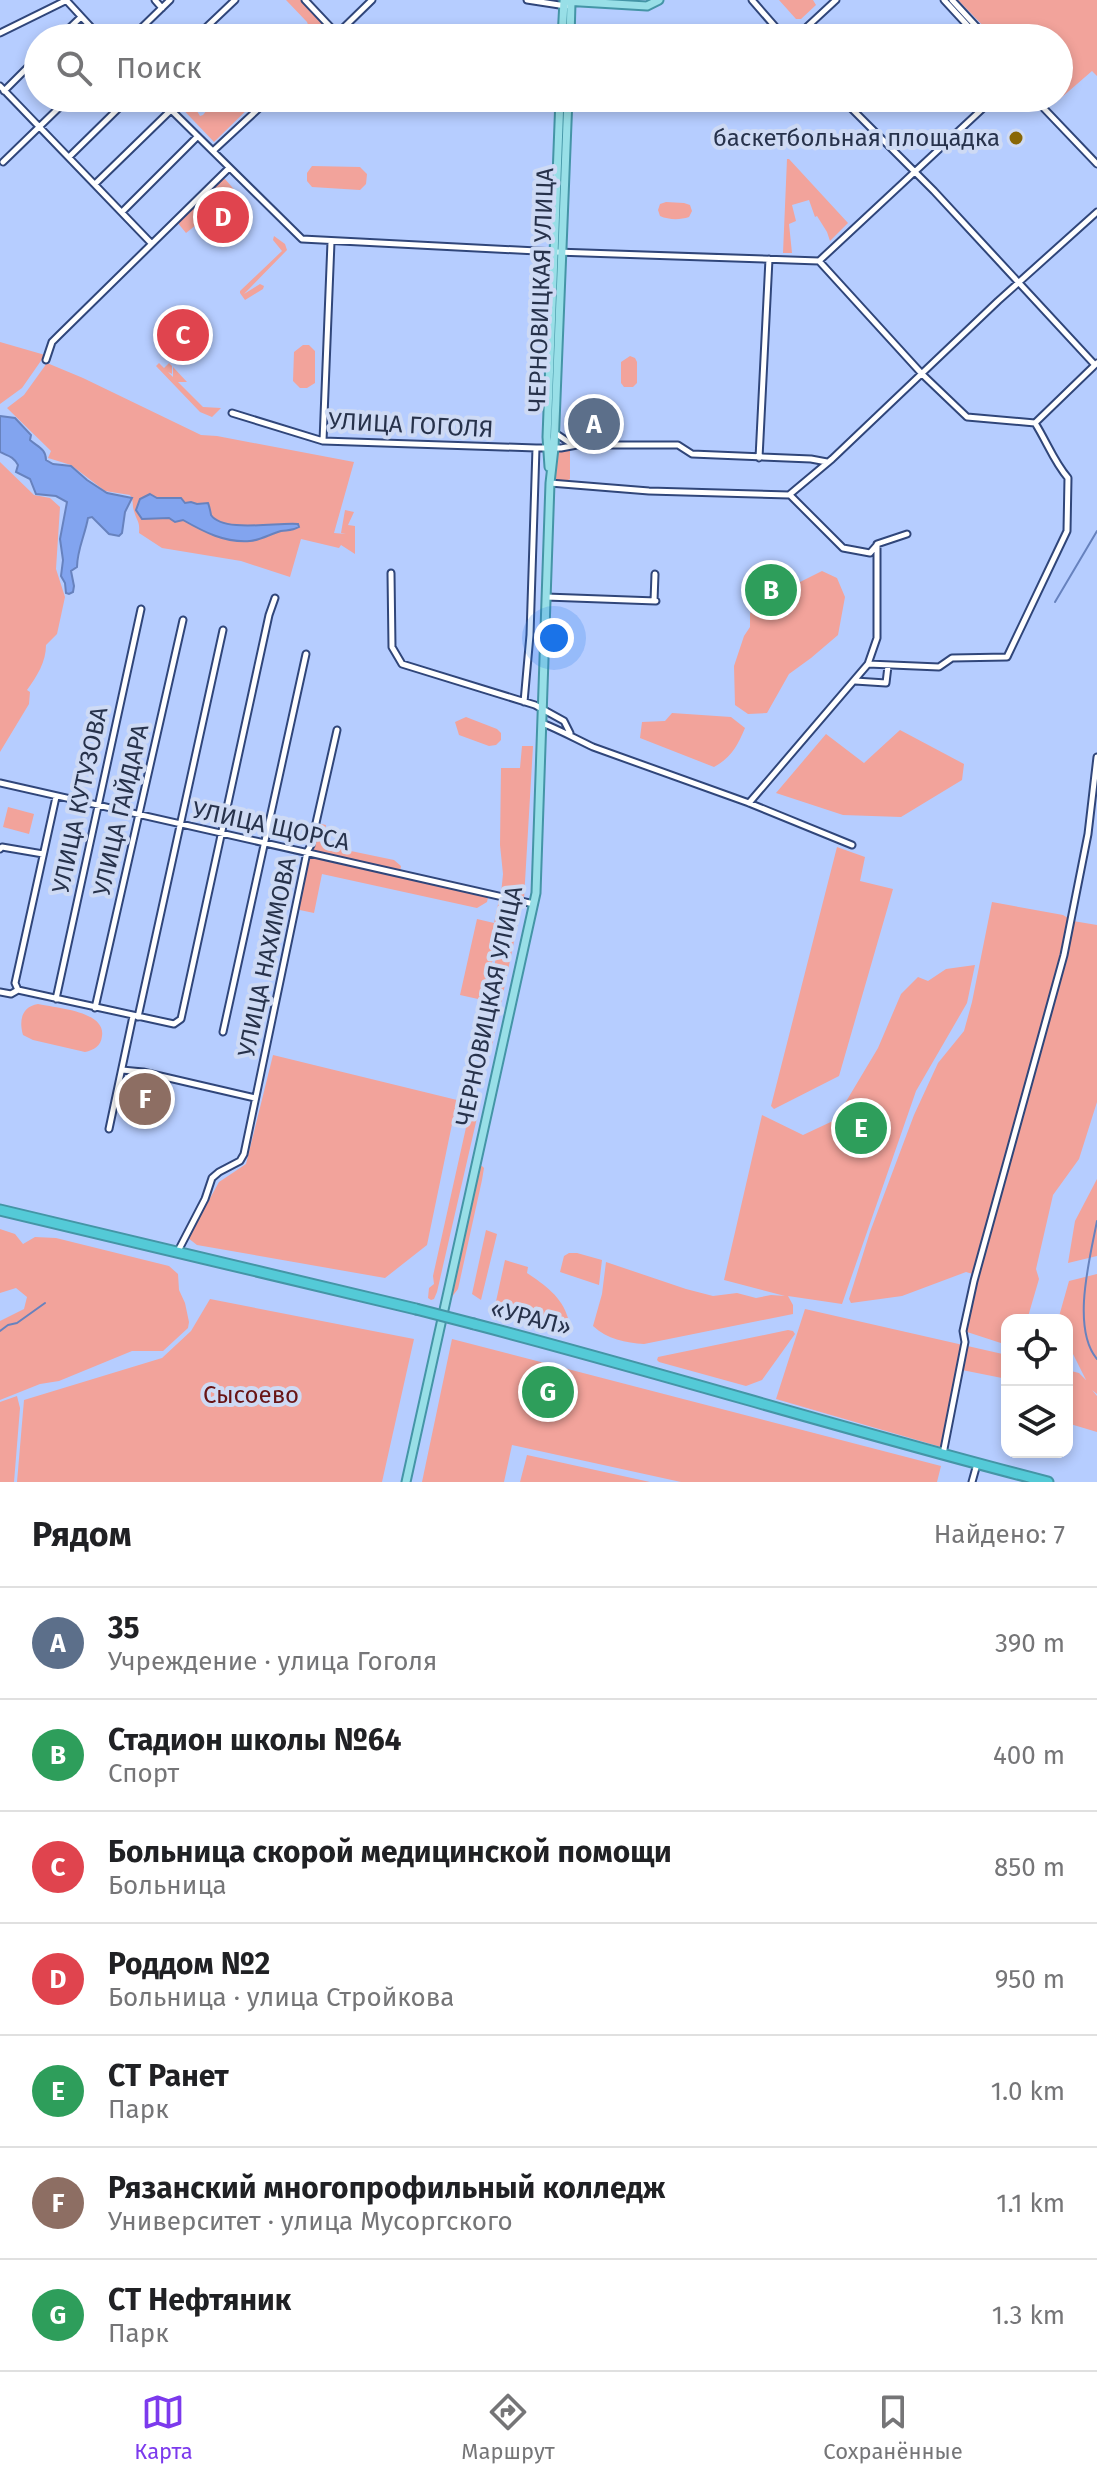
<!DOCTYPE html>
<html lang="ru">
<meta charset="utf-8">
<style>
body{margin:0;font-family:"Fira Sans",sans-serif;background:#f2f2f2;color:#202124}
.controls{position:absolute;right:24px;bottom:24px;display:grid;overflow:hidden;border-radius:16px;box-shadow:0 4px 12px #0003}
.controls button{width:72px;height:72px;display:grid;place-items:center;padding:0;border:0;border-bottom:2px solid #e0e0e0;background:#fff;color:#202124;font:40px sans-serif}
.you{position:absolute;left:554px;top:638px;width:28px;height:28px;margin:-20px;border:6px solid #fff;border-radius:50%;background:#1a73e8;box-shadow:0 0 0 12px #1a73e833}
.badge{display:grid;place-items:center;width:52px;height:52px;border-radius:50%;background:#7c3aed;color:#fff;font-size:26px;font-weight:700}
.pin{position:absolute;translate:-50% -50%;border:4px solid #fff;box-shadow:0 2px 8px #0006}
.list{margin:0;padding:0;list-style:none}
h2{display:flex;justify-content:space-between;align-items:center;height:104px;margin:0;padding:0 32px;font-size:34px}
h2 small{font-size:26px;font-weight:400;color:#757577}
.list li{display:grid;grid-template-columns:52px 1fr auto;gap:24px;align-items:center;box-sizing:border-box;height:112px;padding:0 32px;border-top:2px solid #e0e0e0}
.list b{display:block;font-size:30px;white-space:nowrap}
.list p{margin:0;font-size:26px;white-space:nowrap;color:#757577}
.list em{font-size:26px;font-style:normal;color:#757577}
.icon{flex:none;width:44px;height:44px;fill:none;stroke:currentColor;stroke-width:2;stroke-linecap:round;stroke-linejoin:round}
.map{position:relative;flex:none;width:1097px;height:1482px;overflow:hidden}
.search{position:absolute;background:#fff;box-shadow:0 4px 12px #0003;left:24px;right:24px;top:24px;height:88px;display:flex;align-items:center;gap:20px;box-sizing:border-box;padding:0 28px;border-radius:44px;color:#757577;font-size:30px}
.sheet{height:888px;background:#fff}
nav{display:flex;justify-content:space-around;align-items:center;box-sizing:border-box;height:112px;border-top:2px solid #e0e0e0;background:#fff;font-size:22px;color:#757577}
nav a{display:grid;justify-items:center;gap:4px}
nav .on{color:#7c3aed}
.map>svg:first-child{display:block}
.green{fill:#f2a39b}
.water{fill:#82a4ef;stroke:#6782be;stroke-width:2}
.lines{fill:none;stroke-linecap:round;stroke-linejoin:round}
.stream{stroke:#6782be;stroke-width:2}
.minor-casing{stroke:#30467a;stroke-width:9}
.major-casing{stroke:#4495a6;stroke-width:11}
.highway-casing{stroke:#4495a6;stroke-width:13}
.minor{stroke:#fff;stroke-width:5}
.major{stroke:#98dfe7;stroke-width:7}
.highway{stroke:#54cad7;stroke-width:9}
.highway-bridge-casing{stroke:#4495a6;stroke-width:13;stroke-linecap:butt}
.highway-bridge{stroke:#54cad7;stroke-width:9}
.poi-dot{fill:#896705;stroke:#cedaf4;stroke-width:3}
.labels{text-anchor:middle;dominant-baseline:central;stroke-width:8;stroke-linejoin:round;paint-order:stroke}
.poi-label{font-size:24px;fill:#27324b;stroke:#cedaf4;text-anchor:end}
.street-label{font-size:24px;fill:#27324b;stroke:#cedaf4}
.park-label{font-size:24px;fill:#681415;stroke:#cedaf4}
</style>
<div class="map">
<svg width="1097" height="1482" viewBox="0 0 1097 1482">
<rect width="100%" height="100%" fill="#b6cdff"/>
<path class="green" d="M 286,0 L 301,0 L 331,30 L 322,38 L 302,38 L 310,30 L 307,22 Z
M 779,0 L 813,0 L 816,5 L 801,19 L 796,19 Z
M 958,0 L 1097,0 L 1097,76 L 1092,71 L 1054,104 L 1049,98 L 1059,98 L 1059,38 L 995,38 Z
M 172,98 L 189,98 L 200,116 L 203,115 L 215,100 L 220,98 L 259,98 L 214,142 Z
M 787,159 L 789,159 L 848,223 L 830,241 L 827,232 L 817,216 L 815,217 L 809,200 L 792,205 L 796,221 L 789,224 L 792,253 L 783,253 Z
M 312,166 L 360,167 L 367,174 L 366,184 L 360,190 L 312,187 L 307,181 L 307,173 Z
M 222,179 L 225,179 L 252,210 L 229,231 L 224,227 L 237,212 L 237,208 L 228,199 L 220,204 L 215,203 L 196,219 L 196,225 L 186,233 L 177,222 Z
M 666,202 L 684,203 L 690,205 L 692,211 L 689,217 C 680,220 669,220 660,216 L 658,210 L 660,204 Z
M 274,236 L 285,244 L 287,250 L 244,294 L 260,284 L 264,286 L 263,289 L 245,300 L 240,293 L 240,291 L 282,251 L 273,240 Z
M 0,342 L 45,355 L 22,388 L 0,404 Z
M 303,345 L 309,345 L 315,351 L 315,383 L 307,388 L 300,388 L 293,381 L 294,352 Z
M 630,356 L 635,358 L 637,362 L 637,383 L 633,387 L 624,387 L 621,383 L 621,362 Z
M 47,363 L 83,378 L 201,435 L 217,436 L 354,462 L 334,533 L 346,534 L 341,533 L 345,510 L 354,512 L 348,525 L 355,526 L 355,554 L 341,545 L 339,548 L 301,539 L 290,577 L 241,561 L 162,548 L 139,533 C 140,521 137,522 134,511 C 132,505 134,501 130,495 L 105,491 L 71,465 L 48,458 L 51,451 L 7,408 L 24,395 Z
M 159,363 L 164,368 L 169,363 L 172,366 L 172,374 L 168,372 L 173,377 L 173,367 L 187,382 L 178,382 L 203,407 L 221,408 L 212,417 L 200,412 L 156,366 Z
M 570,449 L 570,479 L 567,481 L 554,481 L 556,451 Z
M 0,462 L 34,495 L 50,498 L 60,507 L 56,569 L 65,597 L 57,634 L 46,645 C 46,662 37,676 27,690 L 30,692 L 29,704 L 0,752 Z
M 822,571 L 837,578 L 845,597 L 838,635 L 811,658 L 789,674 L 767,713 L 748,714 L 735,705 L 734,666 L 744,636 L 750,627 L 750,613 L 758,608 L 750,603 L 750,592 L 782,575 L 790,577 L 794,585 Z
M 672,713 L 731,717 L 745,728 C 738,745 731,758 714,767 L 640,738 L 642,722 L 665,721 Z
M 466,717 L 497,729 L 501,733 L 501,740 L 496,745 L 489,746 L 459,735 L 455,722 Z
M 900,730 L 964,764 L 962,780 L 901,817 L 843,815 L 776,793 L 826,734 L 864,763 Z
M 522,746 L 533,746 L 524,899 L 501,894 L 503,874 L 500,845 L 501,768 L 520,768 Z
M 8,807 L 34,814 L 29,834 L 3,827 Z
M 317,823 L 326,825 L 322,845 L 394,860 L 401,866 L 400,872 L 489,893 L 487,902 L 477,908 L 322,874 L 314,913 L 295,909 Z
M 837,847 L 865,857 L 860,881 L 893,889 L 839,1076 L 774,1109 L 771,1106 Z
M 499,900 L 505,901 L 485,996 L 478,999 L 460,995 L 477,919 L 494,923 Z
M 992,902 L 1063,915 L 1073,921 L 1097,925 L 1097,1102 L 1079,1159 L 1053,1195 L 1036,1269 L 1039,1279 L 1027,1320 L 1007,1320 L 1007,1345 L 964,1331 L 976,1275 L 966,1272 L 902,1296 L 851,1303 L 849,1299 L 870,1232 L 914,1115 L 938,1063 L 964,1031 L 972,1002 Z
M 509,907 L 519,909 L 520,913 L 491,1051 L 483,1050 L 491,1010 L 487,1004 L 505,910 Z
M 975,965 L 967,1003 L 916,1091 L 842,1304 L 788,1296 L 793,1305 L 793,1314 L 644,1344 C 626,1343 607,1339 593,1326 L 602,1294 L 606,1262 L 686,1289 L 713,1296 L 737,1293 L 756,1298 L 771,1295 L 785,1296 L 724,1280 L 762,1115 L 803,1135 L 835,1120 L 878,1048 L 901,994 L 918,977 L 928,981 L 946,969 Z
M 38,1004 C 56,1008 106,1011 102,1036 C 101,1046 94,1050 85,1052 L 33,1040 L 23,1035 C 19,1021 21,1007 38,1004 Z
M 273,1055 L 457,1100 L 427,1245 L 385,1278 L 197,1245 L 188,1238 L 219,1182 L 246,1164 Z
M 471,1105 L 479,1109 L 437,1292 L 434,1299 L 431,1300 L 428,1298 L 429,1288 L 434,1284 L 433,1276 Z
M 482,1166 L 484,1168 L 482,1180 L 458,1289 L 451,1298 L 479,1167 Z
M 1097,1179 L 1097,1256 L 1068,1263 L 1075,1221 Z
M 0,1229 L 15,1234 L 23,1244 L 35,1237 L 56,1238 L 169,1266 L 178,1274 L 179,1290 L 185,1303 L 189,1322 L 188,1328 L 163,1351 L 132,1351 L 59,1381 L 40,1384 L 0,1400 L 0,1321 L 24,1309 L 27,1297 L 16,1288 L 0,1293 Z
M 486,1230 L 497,1234 L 481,1300 L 472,1294 Z
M 569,1253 L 577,1253 L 602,1260 L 599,1285 L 560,1272 L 564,1256 Z
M 505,1260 L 528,1267 L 527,1273 C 545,1285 562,1297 568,1318 L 562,1328 L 498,1309 L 495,1306 Z
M 1097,1274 L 1097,1394 L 1092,1390 L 1097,1396 L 1097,1432 L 1067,1423 L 1067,1370 L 1079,1373 L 1086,1380 L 1067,1342 L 1067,1320 L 1058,1320 L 1069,1281 Z
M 210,1299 L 414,1339 L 382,1482 L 17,1482 L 24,1400 L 162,1358 L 191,1331 Z
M 805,1309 L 1007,1355 L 1007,1379 L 957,1369 L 941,1447 L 776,1399 Z
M 788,1330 L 793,1331 L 795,1334 L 762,1380 L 746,1386 L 659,1362 L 657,1360 L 658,1357 Z
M 452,1339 L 941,1466 L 937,1482 L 681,1482 L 512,1445 L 504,1482 L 422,1482 Z
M 17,1396 L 20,1408 L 14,1482 L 0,1482 L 0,1402 Z
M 527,1455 L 650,1482 L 520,1482 Z"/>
<path class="water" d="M 0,416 L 15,418 L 31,435 L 30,440 C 38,447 46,449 46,460 L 53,464 L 71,466 L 87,480 L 107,493 L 132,498 L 125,512 L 122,533 L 119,536 L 109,534 L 92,517 L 88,518 C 85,535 77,550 77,567 L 71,571 L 74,586 L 73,592 L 69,594 L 66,593 L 65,583 L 61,576 L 63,560 L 60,539 L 67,502 L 56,496 L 36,494 L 30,479 L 16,472 L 18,465 C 13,456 8,456 0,452 Z
M 150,494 L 157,498 L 181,498 L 185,503 L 191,502 L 197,504 L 208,503 C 209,505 211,514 211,515 C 223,533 278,522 298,524 L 299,527 C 292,531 288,530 281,531 C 270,534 261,540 250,541 C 225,543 204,532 183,520 L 175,522 L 169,518 L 142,519 L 136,510 L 140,499 Z"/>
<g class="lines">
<path class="stream" d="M 1055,602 L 1097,531
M 1097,1221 C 1090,1258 1071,1328 1097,1359
M 0,1331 L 8,1325 L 17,1323 L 45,1303"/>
<defs>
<path id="minor" d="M 66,0 L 101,38
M 155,0 L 162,8
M 305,0 L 337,34
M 527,0 L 566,6
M 752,0 L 785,38
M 944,0 L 979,38
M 952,0 L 987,38
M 0,33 L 67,0
M 59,38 L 81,17
M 131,38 L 170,0
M 195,38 L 235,0
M 333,38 L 372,0
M 795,38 L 836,0
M 0,86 L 151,243
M 4,91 L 38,57
M 159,98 L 302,239 L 556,252 L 819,261 L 994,98
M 841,98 L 934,191 L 1095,365
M 1034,98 L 1097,164
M 213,151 L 270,98
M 69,157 L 129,98
M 3,162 L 69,98
M 95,184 L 171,110
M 122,212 L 197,137
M 819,261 L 922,374 L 967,417 L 1035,423
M 46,360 L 52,342 L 59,335 L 229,168
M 232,413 L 323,441 L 536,448 L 561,448 L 577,445 L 678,445 L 692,454 L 811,459 L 827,462
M 1035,423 L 1097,363
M 555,433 L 573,445
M 323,441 L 331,242
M 759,458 L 769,259
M 550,483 L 649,491 L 789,495 L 832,459 L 998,301 L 1097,212
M 790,495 L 843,548 L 870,553 L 877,545
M 391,573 L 392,647 L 402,664 L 535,705 L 564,721 L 570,733
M 546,597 L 656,601
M 654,601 L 655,574
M 868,664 L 939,667 L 952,658 L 1007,657 L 1067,531 L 1068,478 C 1054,462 1047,442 1035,423
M 855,681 L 886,683 L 888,666
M 524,702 L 530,635 L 536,448
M 542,723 C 560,730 576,739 593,747 L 749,803 L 852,845
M 0,783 L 534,904
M 749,803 L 868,664 L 877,638 L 877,544 L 907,534
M 0,849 L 2,847 L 43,854
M 18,990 L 15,983 L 56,797
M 0,992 L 11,994 L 18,990 L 174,1024 L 181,1019 L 269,615 L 275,598
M 56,999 L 141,609
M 95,1008 L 183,620
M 138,1017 L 223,630
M 223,1032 L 306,654
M 122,1070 L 143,1072 L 255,1098
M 109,1129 L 133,1016
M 177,1253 L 205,1199 L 212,1178 L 219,1172 L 240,1161 L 244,1154 L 307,852 L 311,845 L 337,730
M 943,1454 L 965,1342 L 963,1331 L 974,1281 L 1064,955 L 1088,834 L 1097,757
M 972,1482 L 977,1464"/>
<path id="major" d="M 562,38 L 564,1 L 647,6 L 659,0
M 570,38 L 571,3
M 549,467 L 547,437 L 560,98
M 406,1482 L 536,893 L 550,483 L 554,448 L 568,98"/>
<path id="highway" d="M 0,1210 L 416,1309
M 474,1324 C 666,1374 856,1433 1048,1482"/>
</defs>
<use href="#minor" class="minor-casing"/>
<use href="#major" class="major-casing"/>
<use href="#highway" class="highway-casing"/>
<use href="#minor" class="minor"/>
<use href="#major" class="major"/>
<use href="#highway" class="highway"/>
<defs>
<path id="highway-bridge" d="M 416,1309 L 474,1324"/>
</defs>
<use href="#highway-bridge" class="highway-bridge-casing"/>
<use href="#highway-bridge" class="highway-bridge"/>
</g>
<circle class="poi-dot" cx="1016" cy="138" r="8"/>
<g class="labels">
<g class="poi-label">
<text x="1000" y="138">баскетбольная площадка</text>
</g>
<g class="street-label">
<text transform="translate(541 290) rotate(-88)">ЧЕРНОВИЦКАЯ УЛИЦА</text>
<text transform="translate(411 425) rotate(3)">УЛИЦА ГОГОЛЯ</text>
<text transform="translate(80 800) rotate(-78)">УЛИЦА КУТУЗОВА</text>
<text transform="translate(121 810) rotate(-77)">УЛИЦА ГАЙДАРА</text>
<text transform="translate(271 826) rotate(12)">УЛИЦА ЩОРСА</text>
<text transform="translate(267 957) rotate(-78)">УЛИЦА НАХИМОВА</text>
<text transform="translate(489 1006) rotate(-78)">ЧЕРНОВИЦКАЯ УЛИЦА</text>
<text transform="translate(531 1318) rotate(14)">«УРАЛ»</text>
</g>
<g class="park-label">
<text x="251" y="1395">Сысоево</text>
</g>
</g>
</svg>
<div class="controls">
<button><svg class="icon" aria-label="locate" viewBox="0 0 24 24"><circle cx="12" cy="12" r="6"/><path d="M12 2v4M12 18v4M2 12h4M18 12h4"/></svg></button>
<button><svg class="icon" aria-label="layers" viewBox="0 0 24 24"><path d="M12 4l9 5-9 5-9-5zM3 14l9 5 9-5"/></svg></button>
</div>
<div class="you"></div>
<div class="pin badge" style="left:594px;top:424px;background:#5c6f8a">A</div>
<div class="pin badge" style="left:771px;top:590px;background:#2e9e5b">B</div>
<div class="pin badge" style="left:183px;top:335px;background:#e0444e">C</div>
<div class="pin badge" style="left:223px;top:217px;background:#e0444e">D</div>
<div class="pin badge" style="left:861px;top:1128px;background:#2e9e5b">E</div>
<div class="pin badge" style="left:145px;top:1099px;background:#8d6e63">F</div>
<div class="pin badge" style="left:548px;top:1392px;background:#2e9e5b">G</div>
<div class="search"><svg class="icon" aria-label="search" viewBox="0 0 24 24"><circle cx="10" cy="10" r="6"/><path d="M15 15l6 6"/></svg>Поиск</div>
</div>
<section class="sheet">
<h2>Рядом<small>Найдено: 7</small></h2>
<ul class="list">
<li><span class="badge" style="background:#5c6f8a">A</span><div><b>35</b><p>Учреждение · улица Гоголя</p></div><em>390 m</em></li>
<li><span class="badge" style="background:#2e9e5b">B</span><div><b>Стадион школы №64</b><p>Спорт</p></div><em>400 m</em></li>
<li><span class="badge" style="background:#e0444e">C</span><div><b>Больница скорой медицинской помощи</b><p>Больница</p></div><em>850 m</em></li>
<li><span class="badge" style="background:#e0444e">D</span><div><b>Роддом №2</b><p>Больница · улица Стройкова</p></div><em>950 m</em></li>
<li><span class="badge" style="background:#2e9e5b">E</span><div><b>СТ Ранет</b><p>Парк</p></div><em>1.0 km</em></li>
<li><span class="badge" style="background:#8d6e63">F</span><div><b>Рязанский многопрофильный колледж</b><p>Университет · улица Мусоргского</p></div><em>1.1 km</em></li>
<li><span class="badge" style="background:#2e9e5b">G</span><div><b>СТ Нефтяник</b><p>Парк</p></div><em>1.3 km</em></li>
</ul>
</section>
<nav>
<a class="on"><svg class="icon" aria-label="map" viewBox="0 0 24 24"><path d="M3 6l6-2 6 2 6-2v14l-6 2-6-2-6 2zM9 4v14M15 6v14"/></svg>Карта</a>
<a><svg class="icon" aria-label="directions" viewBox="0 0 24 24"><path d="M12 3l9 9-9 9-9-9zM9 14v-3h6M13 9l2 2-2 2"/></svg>Маршрут</a>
<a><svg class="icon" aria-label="saved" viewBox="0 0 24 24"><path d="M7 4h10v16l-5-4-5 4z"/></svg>Сохранённые</a>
</nav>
